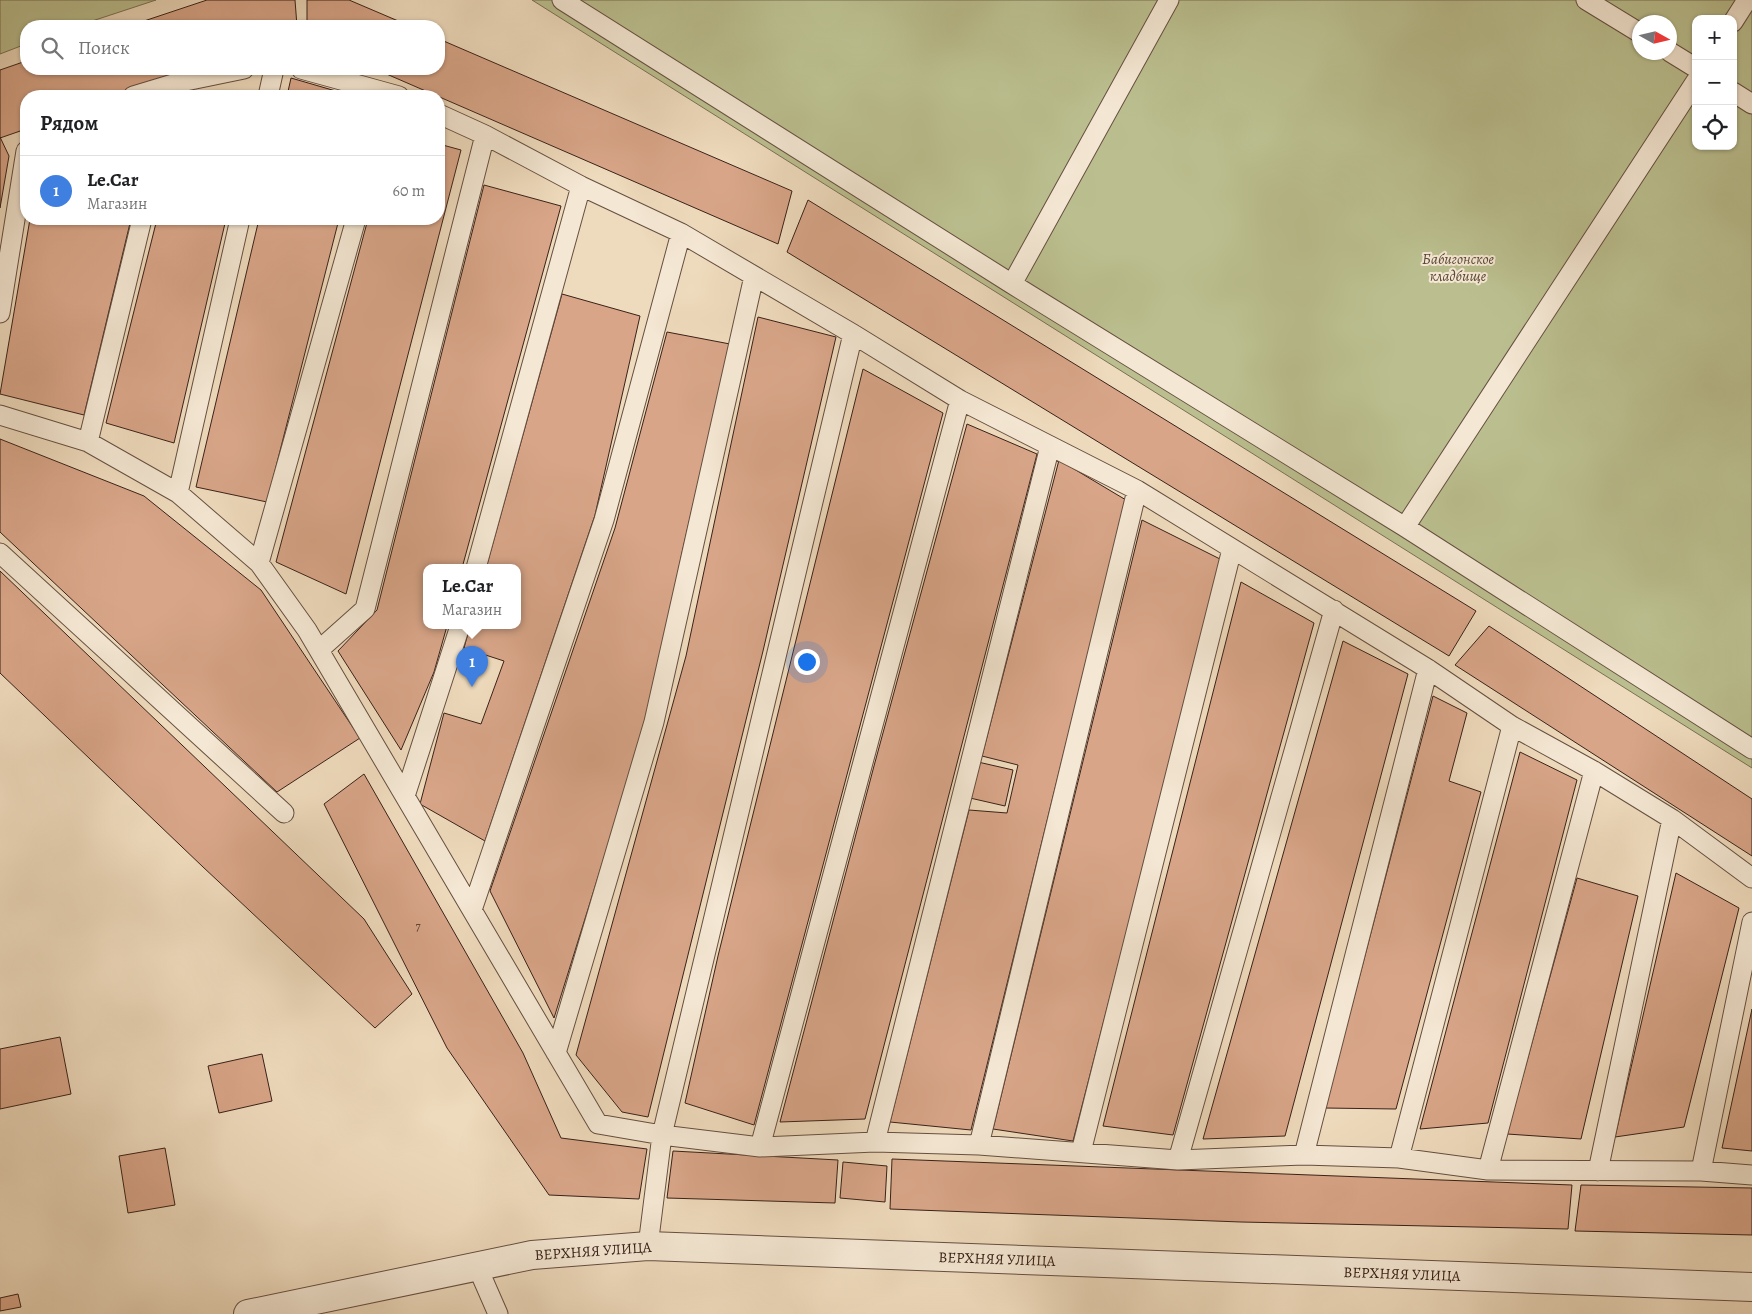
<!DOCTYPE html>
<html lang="ru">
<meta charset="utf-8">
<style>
body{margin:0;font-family:Alegreya,serif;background:#f2f2f2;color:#202124}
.controls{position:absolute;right:15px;top:15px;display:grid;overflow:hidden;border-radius:10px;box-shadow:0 1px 4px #0004}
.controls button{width:45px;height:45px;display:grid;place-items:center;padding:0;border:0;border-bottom:1px solid #e0e0e0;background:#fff;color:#202124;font:25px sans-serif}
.compass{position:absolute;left:1632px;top:15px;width:45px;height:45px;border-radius:50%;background:#fff;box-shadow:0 1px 4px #0004;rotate:98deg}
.you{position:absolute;left:806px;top:661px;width:18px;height:18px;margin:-12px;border:4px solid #fff;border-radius:50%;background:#1a73e8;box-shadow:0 0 0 8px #1a73e833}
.badge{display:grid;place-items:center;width:32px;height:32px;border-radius:50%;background:#b45309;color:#fff;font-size:16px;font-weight:700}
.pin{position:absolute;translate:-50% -41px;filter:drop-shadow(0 1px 2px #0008)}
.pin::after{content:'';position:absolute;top:26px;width:18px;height:15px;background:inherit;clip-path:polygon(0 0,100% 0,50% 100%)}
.popup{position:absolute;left:423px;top:564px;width:98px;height:65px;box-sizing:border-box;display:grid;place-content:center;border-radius:10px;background:#fff;filter:drop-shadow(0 1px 4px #0005);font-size:16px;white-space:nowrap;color:#757577}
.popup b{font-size:19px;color:#202124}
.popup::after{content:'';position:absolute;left:50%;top:100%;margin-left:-10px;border:10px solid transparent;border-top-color:#fff}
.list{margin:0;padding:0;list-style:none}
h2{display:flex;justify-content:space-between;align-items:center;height:65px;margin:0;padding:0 20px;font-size:21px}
h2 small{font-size:16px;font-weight:400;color:#757577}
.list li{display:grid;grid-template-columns:32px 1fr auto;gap:15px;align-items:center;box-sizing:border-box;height:70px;padding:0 20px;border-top:1px solid #e0e0e0}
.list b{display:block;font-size:19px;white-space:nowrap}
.list p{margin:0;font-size:16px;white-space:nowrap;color:#757577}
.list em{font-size:16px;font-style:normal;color:#757577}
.icon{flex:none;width:28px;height:28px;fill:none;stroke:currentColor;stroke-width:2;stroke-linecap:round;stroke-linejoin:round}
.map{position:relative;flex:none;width:1752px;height:1314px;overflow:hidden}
.search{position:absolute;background:#fff;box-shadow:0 1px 4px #0004;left:20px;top:20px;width:425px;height:55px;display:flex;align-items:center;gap:12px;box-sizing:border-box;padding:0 18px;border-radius:20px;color:#757577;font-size:19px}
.panel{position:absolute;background:#fff;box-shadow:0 1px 4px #0004;left:20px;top:90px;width:425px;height:135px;border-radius:20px}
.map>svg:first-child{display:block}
.green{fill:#bbbf8f;stroke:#7a7054;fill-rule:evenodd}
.building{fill:#d8a588;stroke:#392118}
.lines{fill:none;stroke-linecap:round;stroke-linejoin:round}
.service-casing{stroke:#664f41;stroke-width:21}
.tertiary-casing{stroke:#664f41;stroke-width:30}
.service{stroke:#f4e7d3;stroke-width:19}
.tertiary{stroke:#f4e7d3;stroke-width:28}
.labels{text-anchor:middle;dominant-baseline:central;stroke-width:4;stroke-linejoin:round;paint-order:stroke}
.number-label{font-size:12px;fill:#614234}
.park-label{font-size:15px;font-style:italic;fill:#5a4836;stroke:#f4e7d3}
.street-label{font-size:15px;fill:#392118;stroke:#f4e7d3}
</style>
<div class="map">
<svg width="1752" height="1314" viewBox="0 0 1752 1314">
<rect width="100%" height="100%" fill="#eedabc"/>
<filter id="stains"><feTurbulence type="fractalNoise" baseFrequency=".004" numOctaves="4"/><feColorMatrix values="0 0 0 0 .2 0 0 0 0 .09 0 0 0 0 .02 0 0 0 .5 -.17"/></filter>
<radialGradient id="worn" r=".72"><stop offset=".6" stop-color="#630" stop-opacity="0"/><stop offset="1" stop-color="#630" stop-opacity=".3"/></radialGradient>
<path class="green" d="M 0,0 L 156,0 L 77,26 L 26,26 L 26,44 L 0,54 Z
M 532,0 L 1752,0 L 1752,768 ZM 1696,19 L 1733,19 L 1733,146 L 1696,146 ZM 1640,22 L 1670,22 L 1670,52 L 1640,52 Z"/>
<path class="building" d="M 207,0 L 295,0 L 297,26 L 129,26 Z
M 307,0 L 349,0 L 410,26 L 307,26 Z
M 439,39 L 792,191 L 778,244 L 375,69 L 439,69 Z
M 26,61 L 26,69 L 189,69 L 114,96 L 26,96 L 26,129 L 0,138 L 0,70 Z
M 291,78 L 353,96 L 287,96 Z
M 0,137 L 9,156 L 0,208 Z
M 439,144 L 461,150 L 346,594 L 276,562 L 368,219 L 439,219 Z
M 484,185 L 561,206 L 462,568 L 427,568 L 427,626 L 447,626 L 434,672 L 401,750 L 338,651 L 377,610 Z
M 808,200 L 1476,611 L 1449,656 L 787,252 Z
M 30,219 L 131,219 L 84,415 L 0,394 Z
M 157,219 L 226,219 L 174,443 L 106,423 Z
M 259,219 L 339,219 L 267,502 L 196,487 Z
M 562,294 L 640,316 L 595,515 L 485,841 L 420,804 L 444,713 L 481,724 L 504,661 L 464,648 L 470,626 L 517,626 L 517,568 L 486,568 Z
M 758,317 L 836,337 L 763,651 L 648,1117 L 622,1112 L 576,1055 L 686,656 Z
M 667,332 L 730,344 L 682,553 L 648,717 L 554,1018 L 490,891 L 615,528 Z
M 863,369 L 943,413 L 754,1125 L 685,1103 L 718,956 Z
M 967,424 L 1037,454 L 865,1119 L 780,1122 L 874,766 Z
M 0,439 L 144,496 L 261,590 L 360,738 L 277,792 L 0,532 Z
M 1059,460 L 1126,500 L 971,1130 L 890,1122 L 969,810 L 1007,813 L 1018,765 L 982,756 Z
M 1142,520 L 1222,560 L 1073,1141 L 993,1129 Z
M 0,571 L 364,919 L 412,994 L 375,1028 L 203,867 L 0,673 Z
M 1241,582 L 1314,623 L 1173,1135 L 1103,1126 Z
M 1489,626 L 1752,799 L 1752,856 L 1455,665 Z
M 1343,641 L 1408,674 L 1285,1136 L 1203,1139 Z
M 1433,696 L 1467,713 L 1449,781 L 1481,792 L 1396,1109 L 1325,1108 Z
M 1520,752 L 1577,780 L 1488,1123 L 1420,1129 Z
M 978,762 L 1013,770 L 1005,806 L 970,798 Z
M 364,774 L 523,1053 L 561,1138 L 647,1149 L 639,1199 L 549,1195 L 447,1048 L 324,804 Z
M 1676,873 L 1739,908 L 1684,1127 L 1615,1137 Z
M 1577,878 L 1638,896 L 1581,1139 L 1507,1134 Z
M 1752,1009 L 1752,1151 L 1722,1148 Z
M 60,1037 L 71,1094 L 0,1109 L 0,1049 Z
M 262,1054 L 272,1101 L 219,1113 L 208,1066 Z
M 165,1148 L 175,1205 L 128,1213 L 119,1156 Z
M 673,1151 L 838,1160 L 835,1203 L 667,1198 Z
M 892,1159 L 1572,1185 L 1568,1229 L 1241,1222 L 890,1209 Z
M 843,1162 L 887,1166 L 885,1202 L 840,1198 Z
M 1581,1185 L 1752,1188 L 1752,1235 L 1575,1231 Z
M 18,1294 L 21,1307 L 0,1311 L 0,1298 Z"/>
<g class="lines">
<defs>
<path id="service" d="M 562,0 L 1012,284 L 1405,527 L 1752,749
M 1586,0 L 1640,33
M 1733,22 L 1747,0
M 1670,52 L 1696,68
M 301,69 L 399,96
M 1733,92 L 1752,104
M 133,96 L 176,83 L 244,69
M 268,96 L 274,69
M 439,114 L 485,135 L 581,186 L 681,233 L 853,334 L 960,400 L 1137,490 L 1428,669 L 1512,726 L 1594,771 L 1672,819 L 1752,878
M 1012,284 L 1169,0
M 0,313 L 26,151
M 0,415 L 88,442 L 178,493 L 259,563 L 307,630 L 598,1124 L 662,1135 L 760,1147 L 875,1142 L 979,1145 L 1178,1160 L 1304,1155 L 1399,1158 L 1488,1170 L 1701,1171 L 1752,1175
M 88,442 L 142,219
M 178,493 L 240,219
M 1405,527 L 1696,81
M 0,553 L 284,813
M 259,563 L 356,219
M 476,568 L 581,186
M 319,650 L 365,609 L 485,135
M 405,796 L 460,626
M 472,910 L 604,520 L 681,233
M 556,1053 L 654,722 L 754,276
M 875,1142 L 1050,446
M 979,1145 L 1137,490
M 760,1147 L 960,400
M 1081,1152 L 1232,549
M 1304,1155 L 1428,669
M 1399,1158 L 1512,726
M 1178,1160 L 1334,610
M 1488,1170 L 1594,771
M 1598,1171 L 1672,819
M 1701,1171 L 1752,922
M 648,1246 L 662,1135 L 853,334
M 477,1266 L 498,1314"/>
<path id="tertiary" d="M 248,1314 L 532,1255 L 648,1246 L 1752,1287"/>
</defs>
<use href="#service" class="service-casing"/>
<use href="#tertiary" class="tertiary-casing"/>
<use href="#service" class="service"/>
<use href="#tertiary" class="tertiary"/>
</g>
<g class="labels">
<g class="number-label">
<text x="418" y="926">7</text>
</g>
<g class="park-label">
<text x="1458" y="259">Бабигонское<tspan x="1458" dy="17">кладбище</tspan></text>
</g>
<g class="street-label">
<text transform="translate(593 1251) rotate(-4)">ВЕРХНЯЯ УЛИЦА</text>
<text transform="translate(997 1259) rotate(2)">ВЕРХНЯЯ УЛИЦА</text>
<text transform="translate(1402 1274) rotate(2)">ВЕРХНЯЯ УЛИЦА</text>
</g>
</g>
<rect width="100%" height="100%" filter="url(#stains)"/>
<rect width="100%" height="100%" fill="url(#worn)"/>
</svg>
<div class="controls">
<button>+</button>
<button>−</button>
<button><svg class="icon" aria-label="locate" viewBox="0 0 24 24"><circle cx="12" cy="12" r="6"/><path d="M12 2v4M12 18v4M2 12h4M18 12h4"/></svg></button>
</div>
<svg class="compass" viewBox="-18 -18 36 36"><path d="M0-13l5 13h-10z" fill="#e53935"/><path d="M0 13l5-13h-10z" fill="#757577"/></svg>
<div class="you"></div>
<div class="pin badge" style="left:472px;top:687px;background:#3f7fe0">1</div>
<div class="popup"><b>Le.Car</b>Магазин</div>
<div class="search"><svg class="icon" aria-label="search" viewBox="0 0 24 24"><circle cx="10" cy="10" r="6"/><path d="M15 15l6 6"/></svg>Поиск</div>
<section class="panel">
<h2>Рядом<small></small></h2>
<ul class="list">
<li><span class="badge" style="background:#3f7fe0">1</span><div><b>Le.Car</b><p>Магазин</p></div><em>60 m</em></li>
</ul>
</section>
</div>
